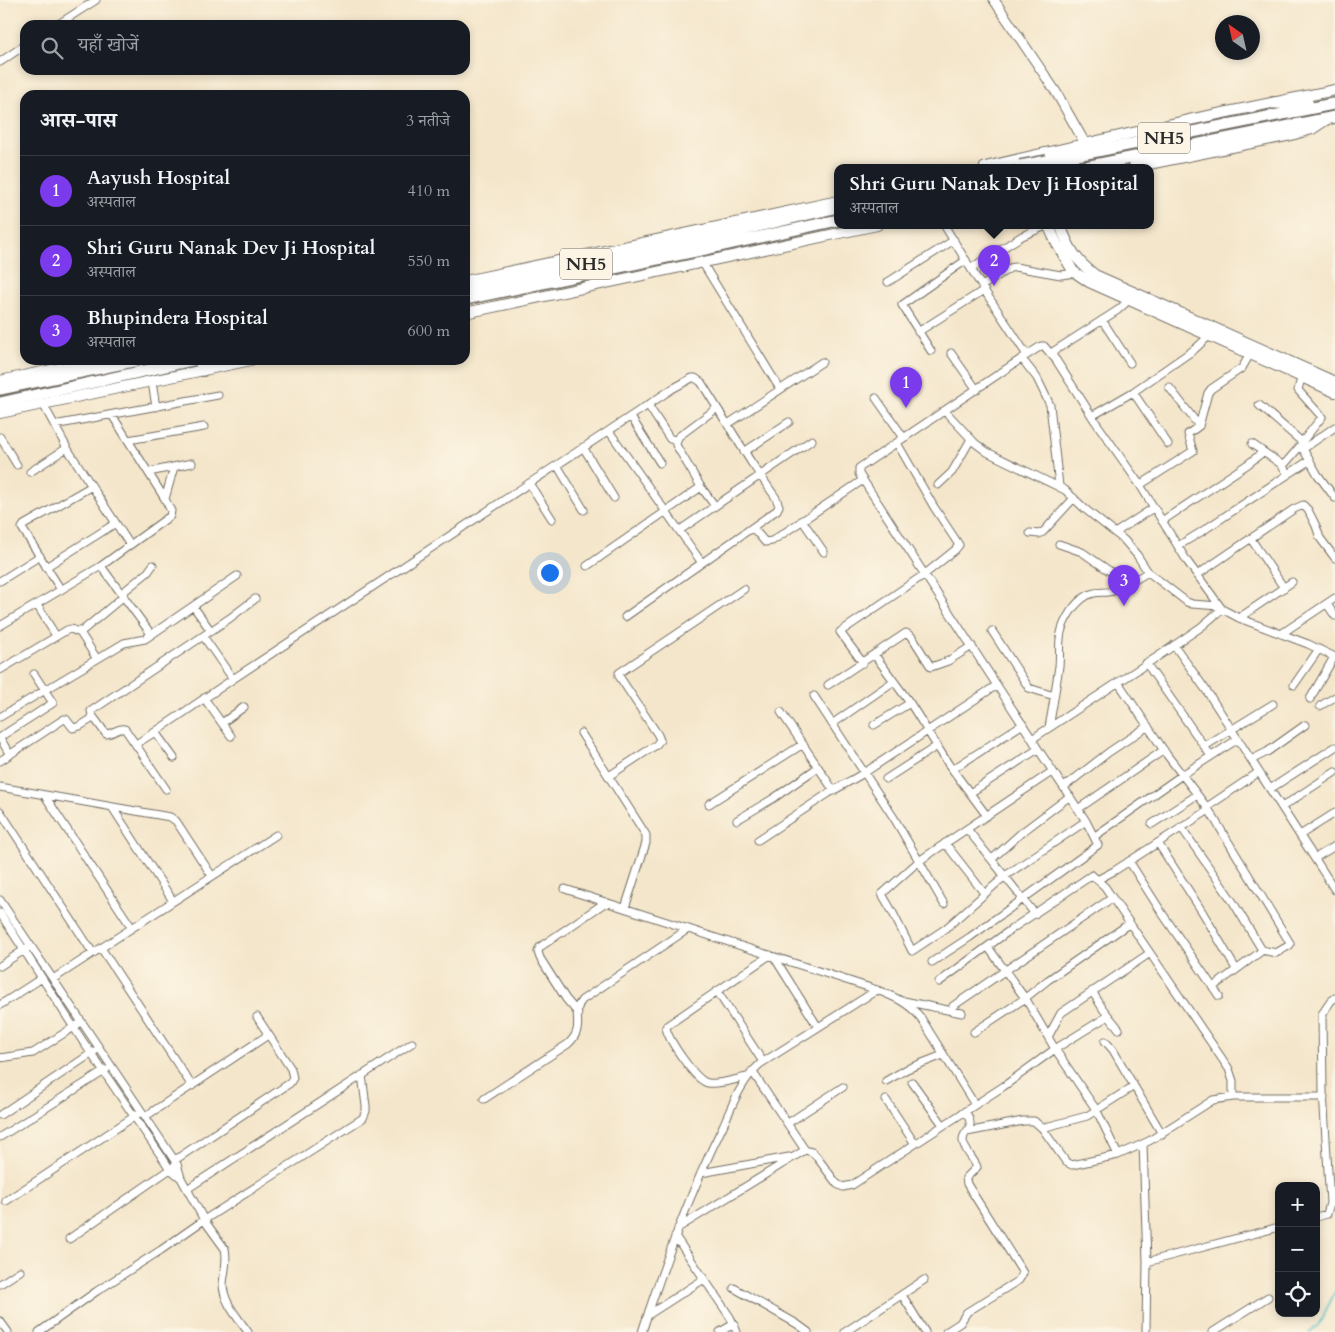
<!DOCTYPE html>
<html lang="hi">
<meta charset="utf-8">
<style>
body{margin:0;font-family:Cardo,"Noto Serif Devanagari",serif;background:#242831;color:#f1f3f6}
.controls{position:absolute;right:15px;bottom:15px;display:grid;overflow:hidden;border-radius:10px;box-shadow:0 2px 8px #0003}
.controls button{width:45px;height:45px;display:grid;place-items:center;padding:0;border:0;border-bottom:1px solid #363941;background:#171b24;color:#f1f3f6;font:25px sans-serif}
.compass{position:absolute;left:1215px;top:15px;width:45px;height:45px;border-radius:50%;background:#171b24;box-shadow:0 2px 8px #0003;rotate:326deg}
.you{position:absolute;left:549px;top:572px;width:18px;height:18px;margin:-12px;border:4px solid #fff;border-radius:50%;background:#1a73e8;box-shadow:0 0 0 8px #1a73e833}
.badge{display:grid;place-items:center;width:32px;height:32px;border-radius:50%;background:#7c3aed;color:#fff;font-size:16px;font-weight:700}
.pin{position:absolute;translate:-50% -41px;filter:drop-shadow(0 1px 2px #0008)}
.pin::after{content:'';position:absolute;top:26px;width:18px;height:15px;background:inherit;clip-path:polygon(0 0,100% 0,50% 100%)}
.popup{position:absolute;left:834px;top:164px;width:320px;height:65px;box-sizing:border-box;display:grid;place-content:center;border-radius:10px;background:#171b24;filter:drop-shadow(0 1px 4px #0005);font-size:16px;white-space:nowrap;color:#9ea1a6}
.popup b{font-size:19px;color:#f1f3f6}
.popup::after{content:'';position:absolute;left:50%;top:100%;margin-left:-10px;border:10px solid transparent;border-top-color:#171b24}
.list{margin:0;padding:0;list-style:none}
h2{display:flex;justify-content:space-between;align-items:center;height:65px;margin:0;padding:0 20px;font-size:21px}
h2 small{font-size:16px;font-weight:400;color:#9ea1a6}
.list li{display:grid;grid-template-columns:32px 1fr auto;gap:15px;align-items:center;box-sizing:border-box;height:70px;padding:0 20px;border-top:1px solid #363941}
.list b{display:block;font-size:19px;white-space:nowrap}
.list p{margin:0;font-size:16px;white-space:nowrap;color:#9ea1a6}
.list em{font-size:16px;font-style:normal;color:#9ea1a6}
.icon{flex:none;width:28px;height:28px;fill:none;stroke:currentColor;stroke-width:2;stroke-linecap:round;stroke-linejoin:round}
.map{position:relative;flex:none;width:1335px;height:1332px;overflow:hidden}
.search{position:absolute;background:#171b24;box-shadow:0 2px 8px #0003;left:20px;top:20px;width:450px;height:55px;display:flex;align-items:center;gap:12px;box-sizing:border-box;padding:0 18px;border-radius:15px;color:#9ea1a6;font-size:19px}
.panel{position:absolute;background:#171b24;box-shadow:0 2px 8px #0003;left:20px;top:90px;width:450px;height:275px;border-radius:15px}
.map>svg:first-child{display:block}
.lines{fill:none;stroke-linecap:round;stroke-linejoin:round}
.stream{stroke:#50bec5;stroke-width:2}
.minor-casing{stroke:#716c63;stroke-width:9}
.tertiary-casing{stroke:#716c63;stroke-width:11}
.secondary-casing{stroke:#716c63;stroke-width:12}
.trunk-casing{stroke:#716c63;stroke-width:14}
.minor{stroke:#fff;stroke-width:7}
.tertiary{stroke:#fff;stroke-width:9}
.secondary{stroke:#fff;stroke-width:10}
.trunk{stroke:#fff;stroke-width:11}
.trunk-bridge-casing{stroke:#716c63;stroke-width:14;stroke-linecap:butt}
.trunk-bridge{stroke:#fff;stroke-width:11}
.labels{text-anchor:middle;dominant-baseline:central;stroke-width:4;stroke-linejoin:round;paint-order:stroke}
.shield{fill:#fcf5e5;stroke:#6a6863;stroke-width:1}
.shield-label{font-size:18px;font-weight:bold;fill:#2b2b2b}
</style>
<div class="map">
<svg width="1335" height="1332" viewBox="0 0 1335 1332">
<rect width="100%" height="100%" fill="#fcf5e5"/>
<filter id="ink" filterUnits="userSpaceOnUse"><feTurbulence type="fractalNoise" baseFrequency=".02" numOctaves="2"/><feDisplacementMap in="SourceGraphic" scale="10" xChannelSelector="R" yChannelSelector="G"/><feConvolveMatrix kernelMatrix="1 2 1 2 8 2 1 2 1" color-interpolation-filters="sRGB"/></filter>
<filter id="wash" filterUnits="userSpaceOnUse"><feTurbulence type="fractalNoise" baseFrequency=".0096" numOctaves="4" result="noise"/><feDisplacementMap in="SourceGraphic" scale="20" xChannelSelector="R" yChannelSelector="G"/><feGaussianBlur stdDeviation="1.12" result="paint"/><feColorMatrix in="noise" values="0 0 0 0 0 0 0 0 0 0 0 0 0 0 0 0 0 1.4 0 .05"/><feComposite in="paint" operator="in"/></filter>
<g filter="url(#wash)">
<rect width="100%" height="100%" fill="#f4e6cb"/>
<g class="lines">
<path class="stream" d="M 1309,1332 L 1318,1326 L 1335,1292"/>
</g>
</g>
<g filter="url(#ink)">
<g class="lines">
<defs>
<path id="minor" d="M 57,25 L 96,0
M 0,62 L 25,45
M 944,225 L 984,290 L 1027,355
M 702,262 L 780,389
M 971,268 L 1022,236 L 1048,225
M 888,282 L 954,240
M 982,286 L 1010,268 L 1015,267 L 1061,275 L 1075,273
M 1102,320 L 1130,363
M 918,332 L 984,290
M 931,351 L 902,305 L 966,260
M 951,353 L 977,390
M 1051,353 L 1118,310 L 1129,300
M 1022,359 L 1037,378 L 1050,405 L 1059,486
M 152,382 L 156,407
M 1169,387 L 1199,426
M 1133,392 L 1168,444
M 876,398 L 904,438
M 43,404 L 67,448 L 130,545
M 648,405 L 670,439 L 677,440
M 1259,405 L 1302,442
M 945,411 L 975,443 L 987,452 L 1065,490 L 1085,509 L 1124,540 L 1137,555 L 1148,572 L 1187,602 L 1192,604 L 1219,606
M 1092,416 L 1133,392 L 1195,349 L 1209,336
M 631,417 L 660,463
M 728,424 L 822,362
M 54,425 L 218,395
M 1335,427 L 1303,449 L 1318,475 L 1335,498
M 609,431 L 702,563
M 0,437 L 17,465
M 128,440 L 204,427
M 1252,444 L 1281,464 L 1288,474
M 583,447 L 614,498
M 1303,449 L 1301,445 L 1302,442 L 1322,417 L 1298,390 L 1300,382 L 1304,378
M 744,452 L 789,422
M 557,465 L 584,510
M 1283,466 L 1301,445
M 30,472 L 67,448
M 149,472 L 192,463
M 529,483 L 552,519
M 938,485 L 952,472 L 971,439
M 1140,485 L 1193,451 L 1188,434 L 1199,426 L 1208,393 L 1211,389 L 1242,368 L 1250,354
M 165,499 L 174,467
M 715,506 L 701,487 L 676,445 L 678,437 L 717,408
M 802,520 L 824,552
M 1162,521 L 1248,464 L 1263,452
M 753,528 L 765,542 L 772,541 L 863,480
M 680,530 L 812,440
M 1030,533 L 1039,534 L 1043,532 L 1074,498
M 1115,533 L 1153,508
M 1251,539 L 1284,588
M 1059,544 L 1082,552 L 1111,572 L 1130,583 L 1148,572
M 1178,546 L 1201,532 L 1310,460
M 101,566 L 151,634
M 587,566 L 701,487
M 46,567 L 116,523
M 1197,575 L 1294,509 L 1303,505 L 1308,510 L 1316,526 L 1320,538 L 1335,558
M 0,581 L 40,556
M 61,590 L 22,528 L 24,525 L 92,486
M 122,593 L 148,572 L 153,565
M 1327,604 L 1335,616
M 37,605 L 56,636
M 193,606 L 211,631
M 1222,609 L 1201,627 L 1163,653 L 1032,739 L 863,480 L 859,474 L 859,468 L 1027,355 L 1041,346 L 1044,346 L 1056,360 L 1095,421 L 1140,485 L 1187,561 L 1222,609 L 1239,618 L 1308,644 L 1335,657
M 1239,618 L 1292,582
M 0,626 L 101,566 L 170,516 L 171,511 L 165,499 L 112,415
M 79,631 L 97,659
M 992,631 L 1029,688 L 1054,696
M 1281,634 L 1335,598
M 1174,645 L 1208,693 L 1335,890
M 874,654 L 910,703 L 949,765 L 987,816
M 863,663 L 840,632 L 925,574 L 955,550 L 959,545 L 934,507 L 897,443
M 1146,663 L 1211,756
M 0,670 L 67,630 L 71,629 L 78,632 L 82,631 L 124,596
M 233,679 L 672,389 L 692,378 L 695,378 L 701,382 L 751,462 L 776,498 L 779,506 L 777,510 L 625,617
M 1118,682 L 1167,755 L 1209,810 L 1290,943 L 1290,945 L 1276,953 L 1262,950 L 1233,902 L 1181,827
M 828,685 L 906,633 L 912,637 L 931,667 L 948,661 L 972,646
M 1294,685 L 1319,649
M 814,696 L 894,818 L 944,904
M 204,698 L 231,736
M 1310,699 L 1334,657
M 1320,706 L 1335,697
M 781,712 L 834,791
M 0,717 L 124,643 L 145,639 L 237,576
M 222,723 L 244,707
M 832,724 L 894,681
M 874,725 L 910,703
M 1049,727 C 1053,707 1056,686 1059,666 C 1060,657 1059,648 1060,639 C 1061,625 1071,608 1082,599 C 1099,585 1109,601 1127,581
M 581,733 L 646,835 L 646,843 L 625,908
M 0,737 L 53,703 L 34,674
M 0,738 L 10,755
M 136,744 L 155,732
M 1205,746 L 1273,704
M 174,758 L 155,732 L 233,679 L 203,636
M 1251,760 L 1267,752 L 1305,725
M 0,761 L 64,719 L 66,719 L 73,728 L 80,726 L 93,718
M 953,769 L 1023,724
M 1053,771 L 919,861 L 882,894 L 892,911 L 912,951 L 945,929 L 1005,876 L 1086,821
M 609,776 L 656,745 L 660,740 L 658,735 L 619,676 L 619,673 L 744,589
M 886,779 L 937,746
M 0,787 L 170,817 L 176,821 L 212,876
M 1064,787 L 1109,752 L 1148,726
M 166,789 L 125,729 C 118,727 113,734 106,734 L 92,715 L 91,711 L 230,618 L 255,599
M 1270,789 L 1335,747
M 970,793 L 1038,749 L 1032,739
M 45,796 L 132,928
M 709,804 L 803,744
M 112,807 L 173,901
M 1207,807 L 1259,772
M 1282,807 L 1335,772
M 1078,809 L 1164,750
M 0,811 L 93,953
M 737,820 L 774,798 L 817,768
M 1152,824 L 1197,795
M 967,829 L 1035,914
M 1300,835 L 1335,813
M 1095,836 L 1182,775 L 1238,739
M 758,840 L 829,793 L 864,773 L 997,685
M 945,843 L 984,893
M 1158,843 L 1203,913 L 1236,969
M 1315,858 L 1335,846
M 992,859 L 1021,833 L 1070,796
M 1129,861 L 1162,913 L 1219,996
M 1097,880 L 1114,871 L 1209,810
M 565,889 L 877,990 C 895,997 909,1003 921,1018 L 975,1105
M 0,900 L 177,1164 L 181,1178 L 204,1220 L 161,1250 L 97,1291 L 39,1332
M 0,913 L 82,1040 L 170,1169 L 181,1178
M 101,948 L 192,1086
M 1150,953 L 1229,1069 L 1233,1081 L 1233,1097
M 774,957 L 818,1027
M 932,962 L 970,937 L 1098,845 L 1086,821 L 1038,749
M 0,966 L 27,948
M 53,979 L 276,835
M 939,982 L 1013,928 L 1092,875 L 1105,887 L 1150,953 L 1061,1013 L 1048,1037 L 1027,1001 L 988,947
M 1213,987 L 1263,950
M 717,991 L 763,1062
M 1092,991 L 1103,1009 L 1119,1029
M 904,1001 L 962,1013
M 0,1005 L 42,978
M 953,1006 L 1112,898
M 578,1013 L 566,999 L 540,958 L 538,952 L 540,947 L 606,902
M 974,1032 L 1024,999 L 1048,980 L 1130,923
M 1048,1037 L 1055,1049 L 1108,1016
M 1105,1041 L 1113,1050 L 1162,1134
M 0,1058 L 33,1053 L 77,1025
M 752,1071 L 805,1150
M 747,1077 C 735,1079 720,1085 708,1083 C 696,1081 669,1041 666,1028 L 668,1025 L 770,955
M 886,1081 L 907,1069 L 943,1055
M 912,1082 L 943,1125
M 484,1099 L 568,1044 C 587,1027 570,1014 582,1000 L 688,929
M 886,1100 L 915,1144
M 0,1115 L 95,1051
M 146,1116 L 268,1035
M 788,1123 L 843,1087
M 1042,1128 L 1087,1116 L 1134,1086
M 967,1132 L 1023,1121 L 1034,1121 L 1042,1128 L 1066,1162 L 1072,1165 L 1118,1155 L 1149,1141 L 1213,1100 L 1233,1097 L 1324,1097
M 0,1137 L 106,1070
M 1143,1144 L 1147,1262 L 1146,1332
M 175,1160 L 290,1083 L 293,1078 L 291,1069 L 257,1017
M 701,1173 L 789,1157
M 187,1189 L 412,1043
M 6,1201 L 138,1114
M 1316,1217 L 1327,1214 L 1330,1203 L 1323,1092 L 1322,1014 L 1331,1001 L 1335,998
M 678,1228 L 805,1150 L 812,1152 L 816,1156 L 837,1184 L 843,1187 L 852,1185 L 1004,1086 L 1055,1049 L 1097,1111 L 1118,1155
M 675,1236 L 730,1317 L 737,1332
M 69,1239 L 173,1167
M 1147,1262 L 1279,1227
M 0,1284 L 20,1271
M 734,1288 L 797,1324 L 808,1332
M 902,1295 L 925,1332
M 648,1315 L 704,1279
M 0,1321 L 8,1332
M 248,1332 C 238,1318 223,1302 223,1284 C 224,1272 228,1260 225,1249 L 204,1220 L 363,1118 L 366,1111 L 366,1106 L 362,1075
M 642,1332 C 665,1262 690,1192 723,1126 C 733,1104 741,1081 760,1064 L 877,990
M 720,1332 L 734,1324
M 845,1332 L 924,1280
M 946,1332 L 960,1323 L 967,1312 L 1019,1280 L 1023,1273 L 967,1184 L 966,1178 L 977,1167 C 974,1159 964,1150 963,1141 C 962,1129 978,1131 965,1111
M 1213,1332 L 1268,1297"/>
<path id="tertiary" d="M 994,0 L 1056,92 L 1086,145"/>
<path id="secondary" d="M 985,167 L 1189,120 L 1335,90
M 1134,167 L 1291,135 L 1312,129 L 1327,119
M 1048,225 L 1057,244 L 1073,271 L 1089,282 L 1335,392
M 1060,225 C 1069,248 1075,260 1095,275 L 1335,382
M 465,281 L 838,201
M 465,313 L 877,225
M 0,381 L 98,360
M 0,413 L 251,360"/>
<path id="trunk" d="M 1273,103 L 1308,104
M 1047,161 L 1333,104
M 1085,167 L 1335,117
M 465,291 L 707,238 L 838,207
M 465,299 L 705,249 L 838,220
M 200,360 L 203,370
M 0,389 L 138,360
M 0,403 L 193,360"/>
</defs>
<use href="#minor" class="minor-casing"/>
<use href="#tertiary" class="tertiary-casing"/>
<use href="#secondary" class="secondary-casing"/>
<use href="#trunk" class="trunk-casing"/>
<use href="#minor" class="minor"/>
<use href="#tertiary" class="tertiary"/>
<use href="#secondary" class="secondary"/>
<use href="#trunk" class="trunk"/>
<defs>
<path id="trunk-bridge" d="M 1020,166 L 1047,161"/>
</defs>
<use href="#trunk-bridge" class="trunk-bridge-casing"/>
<use href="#trunk-bridge" class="trunk-bridge"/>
</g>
</g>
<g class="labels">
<g class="shield">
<rect x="1138" y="122.5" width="52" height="31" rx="4"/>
<rect x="560" y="248.5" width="52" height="31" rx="4"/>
</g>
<g class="shield-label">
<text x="1164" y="138">NH5</text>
<text x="586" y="264">NH5</text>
</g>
</g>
</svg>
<div class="controls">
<button>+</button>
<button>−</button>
<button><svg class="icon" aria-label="locate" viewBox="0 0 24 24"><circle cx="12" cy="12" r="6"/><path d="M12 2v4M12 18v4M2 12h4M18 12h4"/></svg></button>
</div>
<svg class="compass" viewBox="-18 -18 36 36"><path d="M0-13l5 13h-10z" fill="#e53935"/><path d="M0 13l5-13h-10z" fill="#9ea1a6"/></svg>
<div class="you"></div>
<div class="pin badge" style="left:906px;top:408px">1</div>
<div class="pin badge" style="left:994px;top:286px">2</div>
<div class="popup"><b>Shri Guru Nanak Dev Ji Hospital</b>अस्पताल</div>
<div class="pin badge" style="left:1124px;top:606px">3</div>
<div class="search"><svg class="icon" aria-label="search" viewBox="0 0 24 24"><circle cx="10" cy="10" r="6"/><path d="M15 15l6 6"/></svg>यहाँ खोजें</div>
<section class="panel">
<h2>आस-पास<small>3 नतीजे</small></h2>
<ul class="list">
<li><span class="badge">1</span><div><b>Aayush Hospital</b><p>अस्पताल</p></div><em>410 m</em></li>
<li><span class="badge">2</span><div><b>Shri Guru Nanak Dev Ji Hospital</b><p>अस्पताल</p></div><em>550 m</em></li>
<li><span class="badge">3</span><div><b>Bhupindera Hospital</b><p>अस्पताल</p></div><em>600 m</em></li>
</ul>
</section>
</div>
